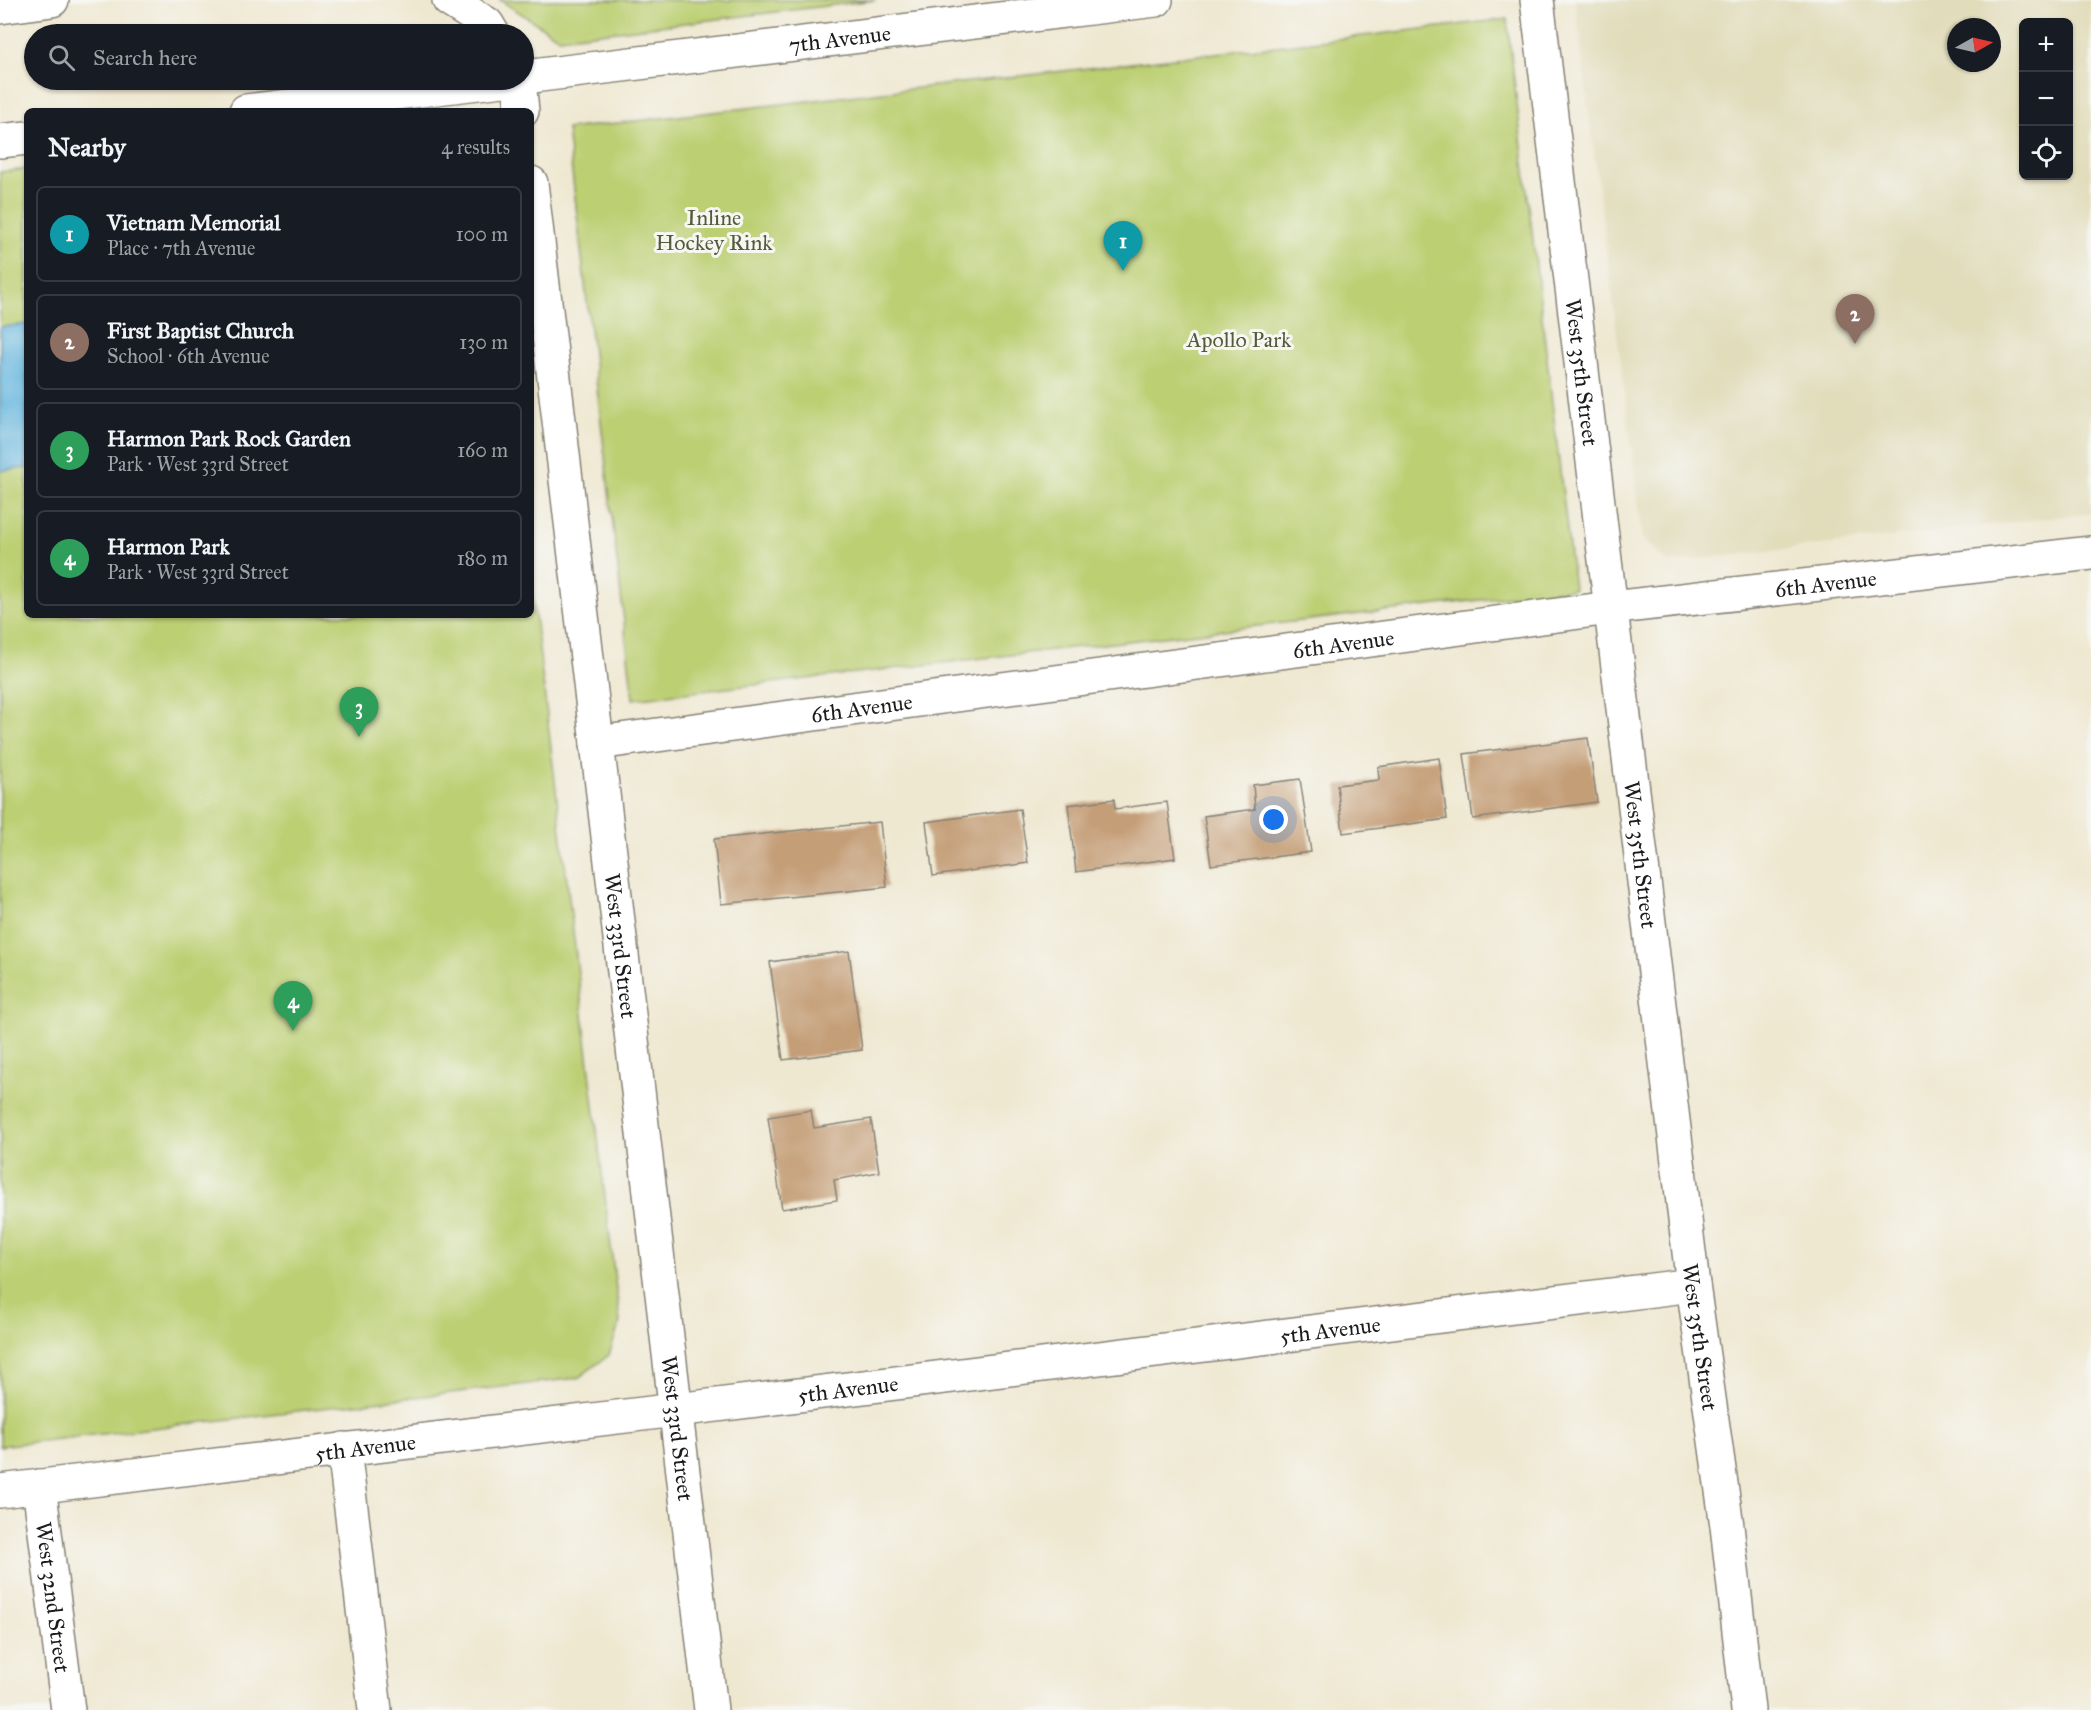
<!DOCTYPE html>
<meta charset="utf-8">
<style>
body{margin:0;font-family:"IM FELL Great Primer",serif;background:#20242c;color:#f1f3f6}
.controls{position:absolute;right:18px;top:18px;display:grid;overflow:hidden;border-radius:9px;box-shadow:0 2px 4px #0004}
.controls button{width:54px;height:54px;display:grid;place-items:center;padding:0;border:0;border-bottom:2px solid #363941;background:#171b24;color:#f1f3f6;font:30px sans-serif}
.compass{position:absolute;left:1947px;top:18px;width:54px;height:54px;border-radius:50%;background:#171b24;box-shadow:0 2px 4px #0004;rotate:82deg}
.you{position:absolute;left:1274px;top:820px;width:21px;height:21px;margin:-15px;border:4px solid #fff;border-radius:50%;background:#1a73e8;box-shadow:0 0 0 9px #1a73e833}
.badge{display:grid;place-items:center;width:39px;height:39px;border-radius:50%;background:#db2777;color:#fff;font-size:20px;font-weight:700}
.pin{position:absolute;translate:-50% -50px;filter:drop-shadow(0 2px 3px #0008)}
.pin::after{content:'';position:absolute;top:32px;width:21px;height:18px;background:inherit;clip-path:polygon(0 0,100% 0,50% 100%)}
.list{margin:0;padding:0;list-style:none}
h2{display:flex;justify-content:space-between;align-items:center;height:78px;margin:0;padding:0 24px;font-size:26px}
h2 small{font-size:20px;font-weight:400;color:#9ea1a6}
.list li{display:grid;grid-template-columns:39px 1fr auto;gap:18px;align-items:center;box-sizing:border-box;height:96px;margin:0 12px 12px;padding:0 12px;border:2px solid #363941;border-radius:9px}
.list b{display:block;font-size:22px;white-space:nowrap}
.list p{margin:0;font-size:20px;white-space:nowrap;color:#9ea1a6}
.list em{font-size:20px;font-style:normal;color:#9ea1a6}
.icon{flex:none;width:33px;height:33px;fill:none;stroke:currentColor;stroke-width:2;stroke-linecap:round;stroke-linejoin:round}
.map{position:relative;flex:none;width:2091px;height:1710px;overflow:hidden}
.search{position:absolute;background:#171b24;box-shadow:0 2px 4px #0004;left:24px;top:24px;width:510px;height:66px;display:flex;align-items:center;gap:15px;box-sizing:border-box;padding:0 21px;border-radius:33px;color:#9ea1a6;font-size:22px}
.panel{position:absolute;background:#171b24;box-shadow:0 2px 4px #0004;left:24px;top:108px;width:510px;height:510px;border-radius:9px}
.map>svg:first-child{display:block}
.built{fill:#e1dcba;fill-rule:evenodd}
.green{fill:#bccf72;stroke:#6c7647;stroke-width:1.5}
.water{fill:#63b5de;stroke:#40687d;stroke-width:1.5}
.building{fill:#c49e77}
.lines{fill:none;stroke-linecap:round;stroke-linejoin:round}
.minor-casing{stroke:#868276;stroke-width:36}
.minor{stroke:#fff;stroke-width:33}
.labels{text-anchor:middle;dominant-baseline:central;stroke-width:6;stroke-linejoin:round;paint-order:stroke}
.street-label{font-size:22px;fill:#1c1c1c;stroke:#f6f6f2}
.park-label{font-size:22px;fill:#545b3a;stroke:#f6f6f2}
</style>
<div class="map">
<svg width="2091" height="1710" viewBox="0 0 2091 1710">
<rect width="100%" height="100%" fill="#f6f6f2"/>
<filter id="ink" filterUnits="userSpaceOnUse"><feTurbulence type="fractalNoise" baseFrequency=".0167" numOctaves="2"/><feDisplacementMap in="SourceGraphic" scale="12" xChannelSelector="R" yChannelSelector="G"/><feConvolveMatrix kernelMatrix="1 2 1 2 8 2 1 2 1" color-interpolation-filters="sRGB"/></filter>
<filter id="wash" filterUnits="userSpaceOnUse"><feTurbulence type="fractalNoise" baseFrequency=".008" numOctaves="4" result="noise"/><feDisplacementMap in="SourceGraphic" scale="24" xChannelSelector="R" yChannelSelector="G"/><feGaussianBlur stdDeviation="1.35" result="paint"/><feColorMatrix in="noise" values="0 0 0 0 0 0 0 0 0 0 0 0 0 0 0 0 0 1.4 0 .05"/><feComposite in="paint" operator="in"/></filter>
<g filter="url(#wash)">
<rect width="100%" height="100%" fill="#efe8d1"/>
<path class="built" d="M 1575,0 L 2091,0 L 2091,513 L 1669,563 L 1643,540 ZM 2024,22 L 2068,22 L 2068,176 L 2024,176 ZM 1956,27 L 1992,27 L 1992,63 L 1956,63 Z"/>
<path class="green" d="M 500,0 L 876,0 L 559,38 Z
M 1507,19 L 1574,589 L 633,699 L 567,129 Z
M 27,169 L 27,615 L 531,615 L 531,582 L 620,1322 L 609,1355 L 578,1378 L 0,1446 L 0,172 Z"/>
<path class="water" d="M 27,324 L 27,468 L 0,471 L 0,327 Z"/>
<g id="blocks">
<path class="building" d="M 1588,738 L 1597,802 L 1473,819 L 1464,754 Z
M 1439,758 L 1447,819 L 1343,833 L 1337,785 L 1379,780 L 1378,767 Z
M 1300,779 L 1311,852 L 1211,865 L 1204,816 L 1255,809 L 1253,785 Z
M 1114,799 L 1115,809 L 1167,802 L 1175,858 L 1076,872 L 1068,805 Z
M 1020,809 L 1028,863 L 933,876 L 926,822 Z
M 880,822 L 887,887 L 721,904 L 714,839 Z
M 849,951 L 862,1050 L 783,1060 L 770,962 Z
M 811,1110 L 814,1128 L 871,1119 L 879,1172 L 834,1180 L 837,1200 L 782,1209 L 768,1117 Z"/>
</g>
</g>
<g filter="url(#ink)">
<use href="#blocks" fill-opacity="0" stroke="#868276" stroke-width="1.5"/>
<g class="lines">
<defs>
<g id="minor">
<path d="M 449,0 L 487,24 L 493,34"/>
<path id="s1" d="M 1537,0 L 1693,1285 L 1727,1526 L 1748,1710"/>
<path d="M 0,7 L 52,0"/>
<path id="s2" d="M 524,77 L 1156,0"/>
<path d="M 519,80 L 522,111"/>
<path d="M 246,111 L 503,80"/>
<path d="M 0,141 L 27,138"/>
<path id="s3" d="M 531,183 L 711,1710"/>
<path id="s4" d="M 597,743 L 1610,608 L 2091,553"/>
<path d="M 344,1449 L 375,1710"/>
<path id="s5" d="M 39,1486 L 68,1710"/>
<path id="s6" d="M 0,1491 L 676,1410 L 1693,1285"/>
</g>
</defs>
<use href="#minor" class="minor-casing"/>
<use href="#minor" class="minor"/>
</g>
</g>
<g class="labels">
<g class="street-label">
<text stroke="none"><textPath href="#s2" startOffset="318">7th Avenue</textPath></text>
<text stroke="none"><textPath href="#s1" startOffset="375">West 35th Street</textPath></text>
<text stroke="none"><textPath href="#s4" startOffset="1239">6th Avenue</textPath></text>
<text stroke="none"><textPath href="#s4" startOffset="753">6th Avenue</textPath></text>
<text stroke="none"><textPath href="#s4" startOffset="267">6th Avenue</textPath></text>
<text stroke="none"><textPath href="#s1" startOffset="861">West 35th Street</textPath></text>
<text stroke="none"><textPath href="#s3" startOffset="768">West 33rd Street</textPath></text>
<text stroke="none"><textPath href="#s6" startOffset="1340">5th Avenue</textPath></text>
<text stroke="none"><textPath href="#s1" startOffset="1347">West 35th Street</textPath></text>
<text stroke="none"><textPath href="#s6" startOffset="854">5th Avenue</textPath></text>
<text stroke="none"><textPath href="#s3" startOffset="1254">West 33rd Street</textPath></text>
<text stroke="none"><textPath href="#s6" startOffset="368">5th Avenue</textPath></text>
<text stroke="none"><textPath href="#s5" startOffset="112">West 32nd Street</textPath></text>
</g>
<g class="park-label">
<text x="714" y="217">Inline<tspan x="714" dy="25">Hockey Rink</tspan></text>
<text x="1239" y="339">Apollo Park</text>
</g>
</g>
</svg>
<div class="controls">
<button>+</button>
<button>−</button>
<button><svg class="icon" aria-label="locate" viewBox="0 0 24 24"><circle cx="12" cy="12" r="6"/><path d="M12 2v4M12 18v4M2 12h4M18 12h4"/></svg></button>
</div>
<svg class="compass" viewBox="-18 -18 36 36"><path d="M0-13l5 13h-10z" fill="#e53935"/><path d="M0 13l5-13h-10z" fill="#9ea1a6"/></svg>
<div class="you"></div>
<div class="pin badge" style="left:1123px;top:271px;background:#0f9aa8">1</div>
<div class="pin badge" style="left:1855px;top:344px;background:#8d6e63">2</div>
<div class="pin badge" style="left:359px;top:737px;background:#2e9e5b">3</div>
<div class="pin badge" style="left:293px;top:1031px;background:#2e9e5b">4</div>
<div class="search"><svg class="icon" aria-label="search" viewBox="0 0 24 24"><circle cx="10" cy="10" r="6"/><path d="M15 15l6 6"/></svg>Search here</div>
<section class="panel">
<h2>Nearby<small>4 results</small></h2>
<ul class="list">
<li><span class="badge" style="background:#0f9aa8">1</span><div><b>Vietnam Memorial</b><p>Place · 7th Avenue</p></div><em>100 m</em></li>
<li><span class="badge" style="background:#8d6e63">2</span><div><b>First Baptist Church</b><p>School · 6th Avenue</p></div><em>130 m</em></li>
<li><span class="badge" style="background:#2e9e5b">3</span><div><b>Harmon Park Rock Garden</b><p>Park · West 33rd Street</p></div><em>160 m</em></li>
<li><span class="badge" style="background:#2e9e5b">4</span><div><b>Harmon Park</b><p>Park · West 33rd Street</p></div><em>180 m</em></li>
</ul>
</section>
</div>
